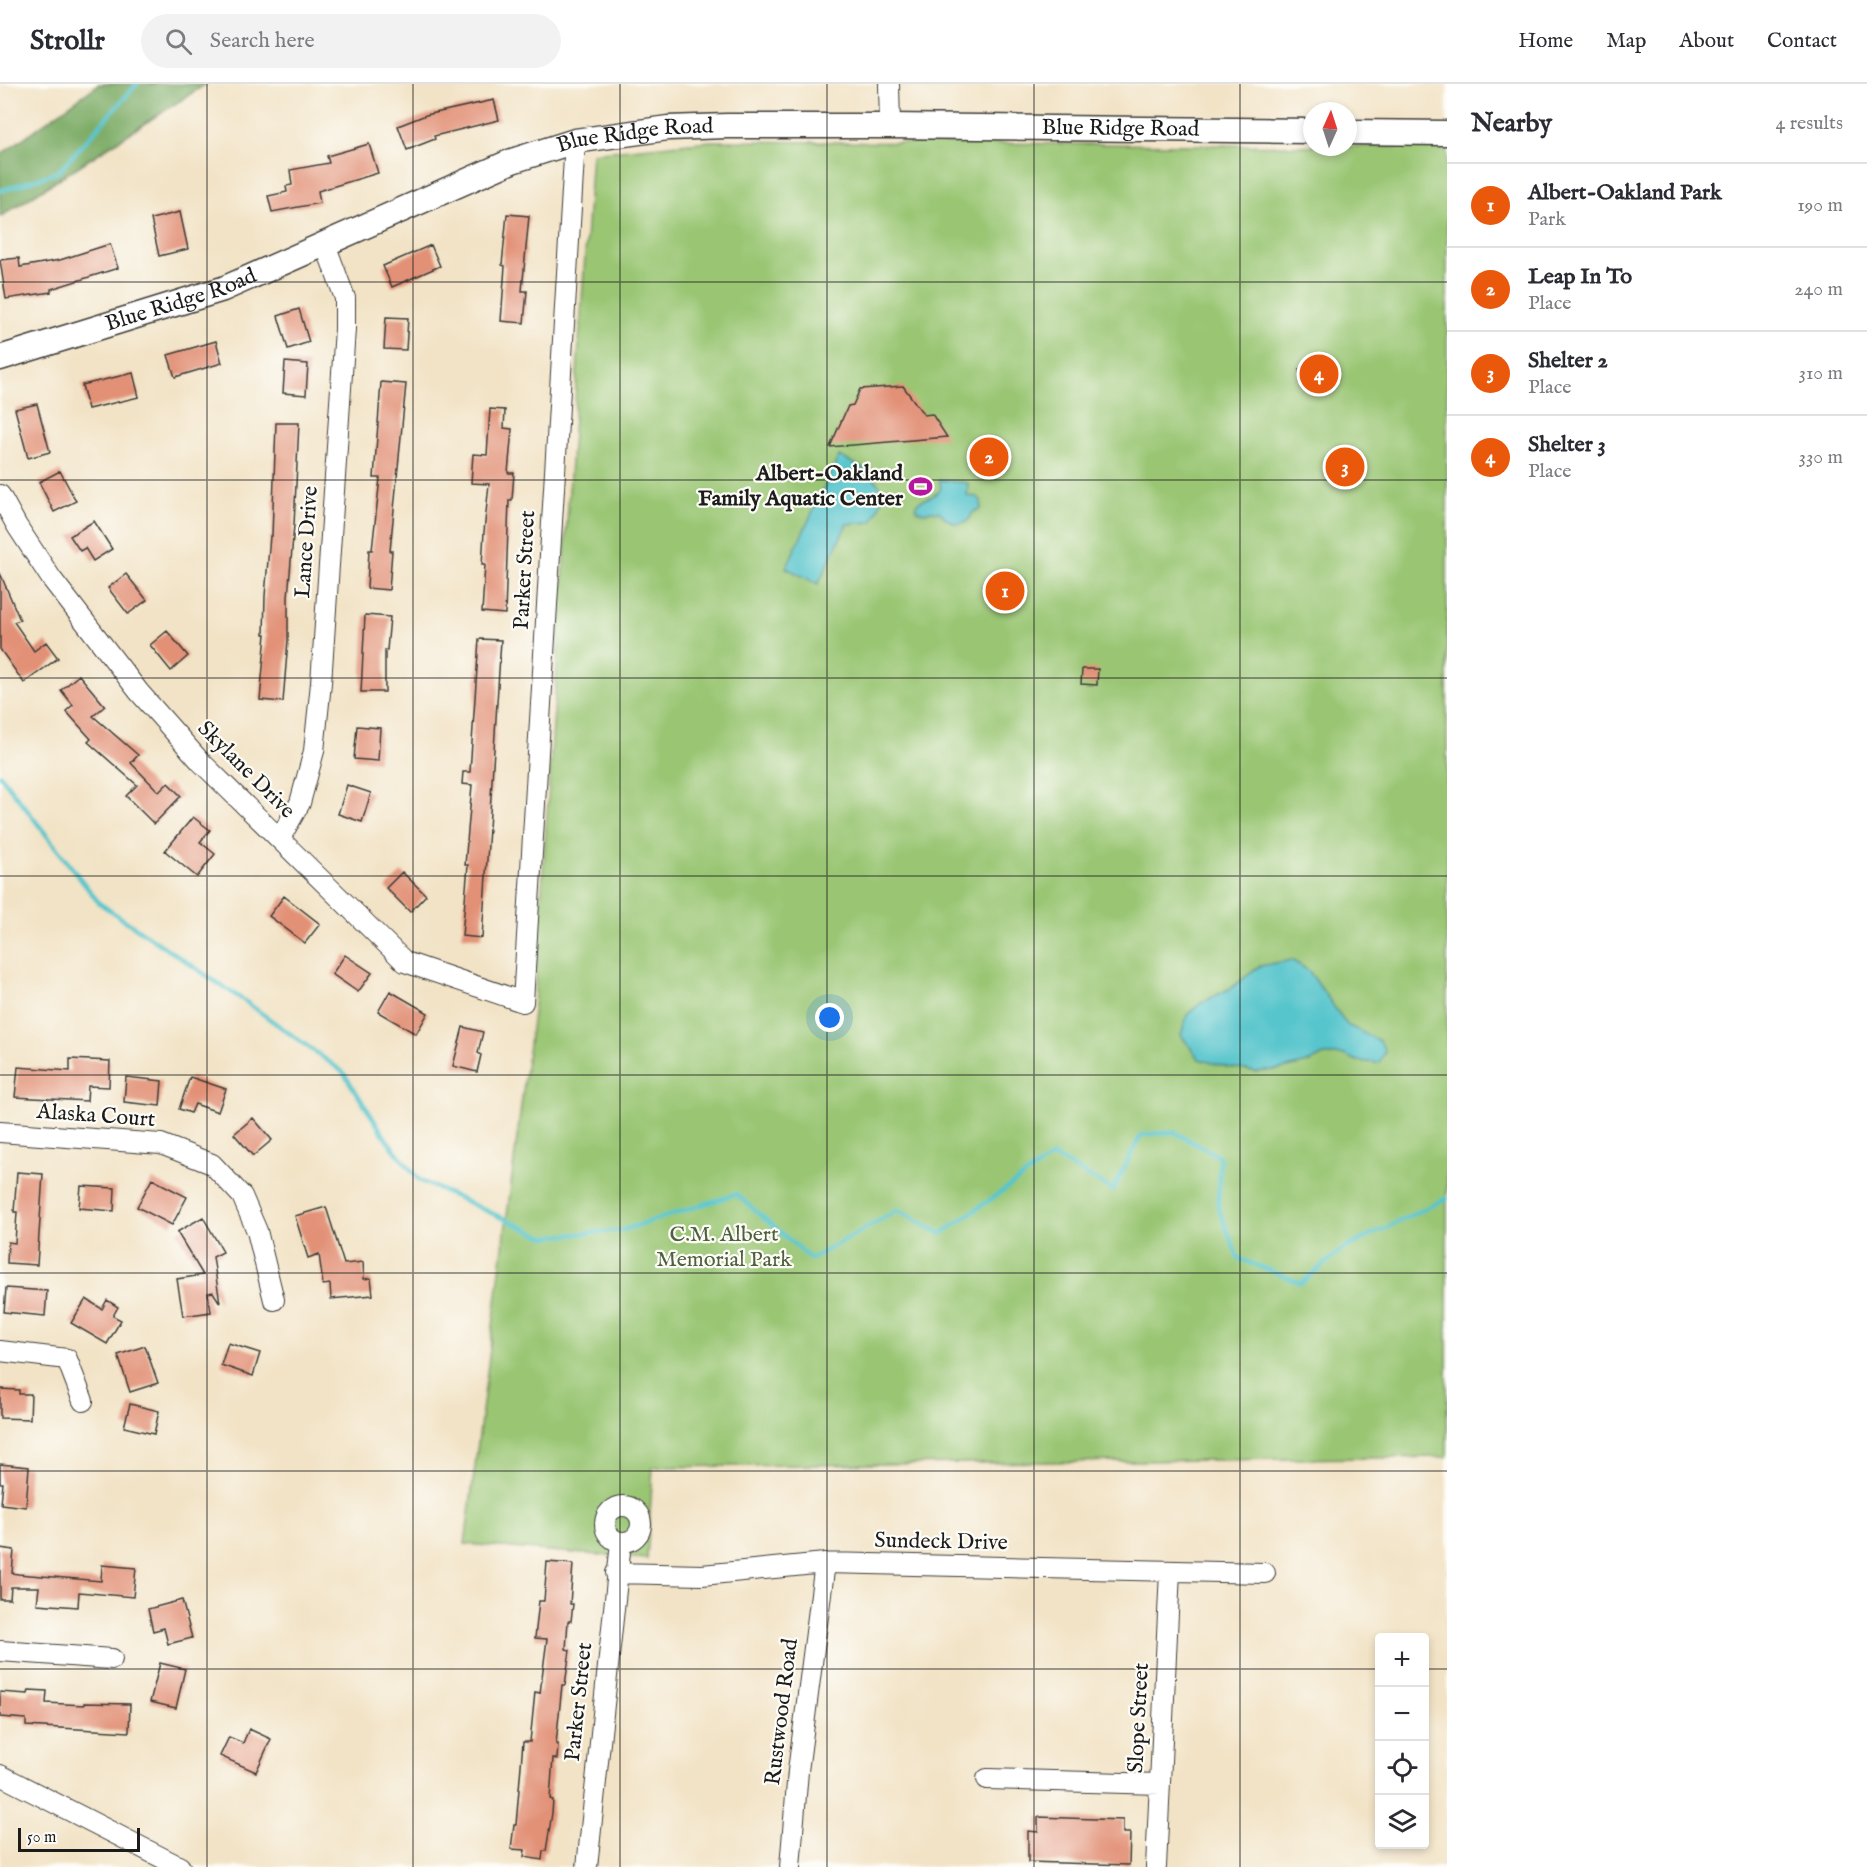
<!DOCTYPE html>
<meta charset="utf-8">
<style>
body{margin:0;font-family:"IM FELL English",serif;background:#f2f2f3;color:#2b2b33}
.controls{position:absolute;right:18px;bottom:18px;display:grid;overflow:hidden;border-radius:6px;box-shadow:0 3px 9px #0003}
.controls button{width:54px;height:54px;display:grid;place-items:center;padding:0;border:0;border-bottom:2px solid #e1e1e2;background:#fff;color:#2b2b33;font:30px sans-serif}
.compass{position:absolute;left:1303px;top:18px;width:54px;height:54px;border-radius:50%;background:#fff;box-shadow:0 3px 9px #0003;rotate:3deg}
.scale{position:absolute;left:18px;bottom:15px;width:122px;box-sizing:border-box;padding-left:6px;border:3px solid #1c1c1c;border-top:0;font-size:16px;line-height:21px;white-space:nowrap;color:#1c1c1c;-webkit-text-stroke:4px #fdfcf7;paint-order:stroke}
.you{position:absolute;left:830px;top:934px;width:21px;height:21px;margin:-15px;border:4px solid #fff;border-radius:50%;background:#1a73e8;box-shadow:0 0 0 9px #1a73e833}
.badge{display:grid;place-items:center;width:39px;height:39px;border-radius:50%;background:#ea580c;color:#fff;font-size:20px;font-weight:700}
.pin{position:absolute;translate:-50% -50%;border:3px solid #fff;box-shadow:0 2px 6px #0006}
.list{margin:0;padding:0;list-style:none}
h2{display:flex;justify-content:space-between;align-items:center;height:78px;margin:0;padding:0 24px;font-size:26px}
h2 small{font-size:20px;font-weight:400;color:#7c7c81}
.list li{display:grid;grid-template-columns:39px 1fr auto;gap:18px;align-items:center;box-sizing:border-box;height:84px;padding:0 24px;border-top:2px solid #e1e1e2}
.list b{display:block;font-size:22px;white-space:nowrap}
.list p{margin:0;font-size:20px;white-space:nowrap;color:#7c7c81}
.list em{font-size:20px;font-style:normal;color:#7c7c81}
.icon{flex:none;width:33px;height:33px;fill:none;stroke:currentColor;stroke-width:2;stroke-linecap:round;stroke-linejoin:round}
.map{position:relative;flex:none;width:1447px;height:1783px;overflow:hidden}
header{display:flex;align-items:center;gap:36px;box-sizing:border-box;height:84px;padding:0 30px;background:#fff;border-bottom:2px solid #e1e1e2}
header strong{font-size:28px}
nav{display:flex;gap:33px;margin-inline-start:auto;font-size:21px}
.search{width:420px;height:54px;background:#f2f2f3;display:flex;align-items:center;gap:15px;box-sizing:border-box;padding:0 21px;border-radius:33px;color:#7c7c81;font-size:22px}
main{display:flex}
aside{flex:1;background:#fff}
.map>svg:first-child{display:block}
.green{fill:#9ac673;stroke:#5b7148;stroke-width:1.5}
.forest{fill:#7bab65;stroke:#4c6440;stroke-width:1.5}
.water{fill:#57c5cc;stroke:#3a7074;stroke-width:1.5}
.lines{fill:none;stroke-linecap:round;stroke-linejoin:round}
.stream{stroke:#57c5cc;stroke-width:4.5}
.building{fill:#e29177}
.minor-casing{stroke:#3c3a36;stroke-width:22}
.tertiary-casing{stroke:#3c3a36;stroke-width:27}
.minor{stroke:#fff;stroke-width:20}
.tertiary{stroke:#fff;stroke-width:24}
.grid{fill:none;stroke:#1c1c1c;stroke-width:1.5;stroke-opacity:0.55}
.labels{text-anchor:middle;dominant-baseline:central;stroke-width:4.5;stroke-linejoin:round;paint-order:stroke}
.street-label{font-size:22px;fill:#1c1c1c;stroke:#fdfcf7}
.poi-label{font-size:22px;font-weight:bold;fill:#1c1c1c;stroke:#fdfcf7;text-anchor:end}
.park-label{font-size:22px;fill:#4e603f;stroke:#fdfcf7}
</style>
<header>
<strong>Strollr</strong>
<div class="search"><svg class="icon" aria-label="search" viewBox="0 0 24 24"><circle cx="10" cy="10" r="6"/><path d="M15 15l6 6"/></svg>Search here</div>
<nav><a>Home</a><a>Map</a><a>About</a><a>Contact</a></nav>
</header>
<main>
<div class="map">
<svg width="1447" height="1783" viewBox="0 0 1447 1783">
<rect width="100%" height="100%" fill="#fdfcf7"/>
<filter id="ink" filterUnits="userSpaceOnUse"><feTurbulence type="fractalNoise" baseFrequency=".0167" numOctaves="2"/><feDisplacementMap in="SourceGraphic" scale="12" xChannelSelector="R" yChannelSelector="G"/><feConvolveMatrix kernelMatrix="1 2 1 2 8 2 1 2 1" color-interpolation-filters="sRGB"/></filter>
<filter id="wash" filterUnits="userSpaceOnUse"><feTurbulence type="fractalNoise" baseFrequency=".008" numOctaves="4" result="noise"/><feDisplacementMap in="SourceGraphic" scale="24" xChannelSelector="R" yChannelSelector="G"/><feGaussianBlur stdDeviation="1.35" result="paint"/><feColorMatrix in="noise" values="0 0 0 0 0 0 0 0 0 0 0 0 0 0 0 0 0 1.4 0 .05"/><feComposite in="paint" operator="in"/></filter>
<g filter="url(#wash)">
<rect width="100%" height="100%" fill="#f2e3c6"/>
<path class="green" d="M 710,57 L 1447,63 L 1447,1373 L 653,1383 L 647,1475 L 465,1460 L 534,921 L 592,69 Z"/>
<path class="forest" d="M 99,0 L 206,0 L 0,133 L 0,71 Z"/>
<path class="water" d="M 839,372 L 870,388 L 885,410 L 872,438 L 847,440 L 818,500 L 786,484 Z
M 939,396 L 968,399 L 967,412 L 977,413 L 981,416 L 981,425 L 973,428 L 968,437 L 957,440 L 946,435 L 940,428 L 930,427 L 926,429 L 918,427 L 916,424 L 917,419 C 925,413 936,414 941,404 Z
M 1292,876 L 1309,887 L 1347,941 L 1380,957 L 1385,967 L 1379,979 L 1357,977 L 1344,971 L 1324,971 L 1308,979 L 1283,985 L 1257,988 L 1227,983 L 1199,975 L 1181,951 L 1187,931 L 1201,919 L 1231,904 L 1260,882 Z"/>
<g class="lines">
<path class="stream" d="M 0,107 L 58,88 L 137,0
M 0,691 L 99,819 L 246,918 L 343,988 L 387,1056 L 419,1096 L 544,1153 L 623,1146 L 736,1110 L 811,1175 L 898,1126 L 941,1150 L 1053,1072 L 1113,1106 L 1141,1051 L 1174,1048 L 1220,1073 L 1218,1123 L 1238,1174 L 1301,1199 L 1343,1165 L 1447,1114"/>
</g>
<g id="blocks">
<path class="building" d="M 494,16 L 499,36 L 434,52 L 435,55 L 407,66 L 398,42 L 426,31 Z
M 369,60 L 378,89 L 318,107 L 320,119 L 272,128 L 268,112 L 287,108 L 286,102 L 292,101 L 290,86 L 329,79 L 327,72 Z
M 180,128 L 188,165 L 159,172 L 151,135 Z
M 507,130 L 529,132 L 522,207 L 527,207 L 524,239 L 501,237 L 505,182 L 502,181 Z
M 110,160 L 118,184 L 51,205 L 51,208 L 6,215 L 0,176 L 19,174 L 20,183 L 60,176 Z
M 431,161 L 440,182 L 392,203 L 383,182 Z
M 299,225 L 309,258 L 288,265 L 278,232 Z
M 386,233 L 408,234 L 406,266 L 384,265 Z
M 216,257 L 222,279 L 175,293 L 168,271 Z
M 1334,276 L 1338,295 L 1305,304 L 1299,285 Z
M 285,278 L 308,280 L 306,311 L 283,309 Z
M 133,289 L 139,313 L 88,325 L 82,301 Z
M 381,298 L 406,300 L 390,467 L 392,467 L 389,506 L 367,504 L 369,466 L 372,466 L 380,394 L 374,394 Z
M 903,302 L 924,331 L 932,330 L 947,353 L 830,363 L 848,322 L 853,321 L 860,305 Z
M 37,320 L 50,368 L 28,374 L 15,325 Z
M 490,325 L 505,326 L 504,344 L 512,345 L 508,389 L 514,389 L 512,416 L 509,416 L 505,530 L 482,528 L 485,481 L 482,481 L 484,448 L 489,400 L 471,399 L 473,370 L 487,371 Z
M 276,339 L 299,339 L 294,441 L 288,513 L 288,556 L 283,618 L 260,616 L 266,550 L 264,550 L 265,512 L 270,452 L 272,452 Z
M 1335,366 L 1364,383 L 1355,400 L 1325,383 Z
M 60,387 L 76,417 L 54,428 L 39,398 Z
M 94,437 L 112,465 L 93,477 L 85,464 L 80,467 L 70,452 Z
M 0,489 L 20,536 L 14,538 L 34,567 L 46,558 L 58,574 L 24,599 L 0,565 Z
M 126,490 L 147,516 L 128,530 L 108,504 Z
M 365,531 L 390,533 L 387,566 L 385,566 L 385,608 L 361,608 Z
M 167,547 L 188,572 L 171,587 L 150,561 Z
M 479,555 L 501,556 L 482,854 L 462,852 L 468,781 L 465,781 L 472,701 L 462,700 L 463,688 L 470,688 Z
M 1082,585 L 1098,585 L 1097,601 L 1081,600 Z
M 79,591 L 105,622 L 93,632 L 138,671 L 131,679 L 159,708 L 168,699 L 181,712 L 154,740 L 126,712 L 137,701 L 88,658 L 91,655 L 66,627 L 73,621 L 61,606 Z
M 357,642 L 380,644 L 378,677 L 354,675 Z
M 347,701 L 371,709 L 362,738 L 338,730 Z
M 193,733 L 210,746 L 200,758 L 215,770 L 197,793 L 165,767 Z
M 402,788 L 426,811 L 410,828 L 386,804 Z
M 284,812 L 320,840 L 305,859 L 269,832 Z
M 345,871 L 372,889 L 358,908 L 332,890 Z
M 390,907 L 428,929 L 416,950 L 378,928 Z
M 463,943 L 483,948 L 478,969 L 481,971 L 477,988 L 453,982 Z
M 70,975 L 110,977 L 109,1003 L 88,1002 L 87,1017 L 15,1013 L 18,983 L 70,987 Z
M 126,993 L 162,997 L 160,1022 L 124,1018 Z
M 190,993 L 226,1005 L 218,1028 L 195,1020 L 191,1029 L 179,1025 Z
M 253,1034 L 272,1056 L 253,1072 L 234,1050 Z
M 17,1088 L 43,1090 L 37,1181 L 7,1179 L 8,1158 L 15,1159 L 17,1128 L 14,1128 Z
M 152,1095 L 187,1113 L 172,1141 L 137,1123 Z
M 81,1102 L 115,1104 L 114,1127 L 79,1124 Z
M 326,1123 L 344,1180 L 363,1178 L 364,1195 L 371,1194 L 373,1211 L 331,1215 L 330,1200 L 323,1201 L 319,1170 L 308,1174 L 295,1132 Z
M 203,1133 L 223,1168 L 213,1173 L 220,1219 L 213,1208 L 208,1209 L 211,1228 L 183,1232 L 177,1195 L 203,1191 L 177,1148 Z
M 6,1204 L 47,1207 L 45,1232 L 4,1228 Z
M 86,1215 L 102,1225 L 107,1216 L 118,1223 L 113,1232 L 121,1236 L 107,1260 L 71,1239 Z
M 228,1259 L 260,1269 L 253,1292 L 221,1281 Z
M 145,1262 L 158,1299 L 130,1308 L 118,1271 Z
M 0,1305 L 19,1306 L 19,1310 L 31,1310 L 30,1335 L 0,1334 Z
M 130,1320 L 159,1327 L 154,1350 L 124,1343 Z
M 0,1380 L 29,1383 L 26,1423 L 1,1420 L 3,1399 L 0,1399 Z
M 0,1464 L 14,1466 L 12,1489 L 18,1490 L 101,1497 L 102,1481 L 136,1484 L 133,1513 L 79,1508 L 78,1523 L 37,1520 L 39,1503 L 11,1503 L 10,1515 L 0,1515 Z
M 547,1478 L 573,1480 L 570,1520 L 573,1520 L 571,1537 L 568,1537 L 566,1565 L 570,1566 L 565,1601 L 562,1601 L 556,1660 L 558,1660 L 557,1675 L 553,1674 L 550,1715 L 553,1716 L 552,1729 L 546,1767 L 543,1767 L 542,1776 L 524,1773 L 525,1766 L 511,1765 L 514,1741 L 516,1741 L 523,1658 L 530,1658 L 535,1608 L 540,1609 L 547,1555 L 535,1554 L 539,1517 L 544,1517 Z
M 182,1516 L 192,1554 L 168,1560 L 164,1544 L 153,1547 L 148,1525 Z
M 160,1579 L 185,1585 L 176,1624 L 150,1618 Z
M 29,1606 L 47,1607 L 46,1619 L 84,1621 L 84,1619 L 130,1620 L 129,1648 L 26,1642 L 26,1635 L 0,1633 L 0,1608 L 28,1610 Z
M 249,1645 L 271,1655 L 256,1688 L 220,1672 L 229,1653 L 243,1659 Z
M 1038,1733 L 1123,1736 L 1123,1749 L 1130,1749 L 1129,1781 L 1028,1778 L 1028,1747 L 1038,1748 Z"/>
</g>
</g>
<g filter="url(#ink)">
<use href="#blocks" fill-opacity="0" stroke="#3c3a36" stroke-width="1.5"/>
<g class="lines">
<defs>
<path id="minor" d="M 889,0 L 890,42
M 0,411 L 17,442 L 51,494 L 139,608 L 200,677 L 405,878 L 523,918 L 575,57
M 280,754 L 300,719 L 314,667 L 321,599 L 345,245 L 345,214 L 325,160
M 0,1048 L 161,1060 L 212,1080 L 242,1112 L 257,1147 L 274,1216
M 0,1267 L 67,1275 L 83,1317
M605 1440a18 18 0 1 1 36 0a18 18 0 1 1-36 0Z
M 616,1489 L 702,1491 L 825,1479 L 1265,1489
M 0,1567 L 112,1575
M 0,1691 L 180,1783
M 987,1695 L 1160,1700
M 587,1783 L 621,1458
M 790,1783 L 798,1687 L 825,1479
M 1156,1783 L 1170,1487"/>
<g id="tertiary">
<path d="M 1348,48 L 1447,49"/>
<path id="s1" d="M 0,274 L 223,205 L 512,77 L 575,57 L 668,44 L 727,42 L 890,42 L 1312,47"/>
</g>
</defs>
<use href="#minor" class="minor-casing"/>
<use href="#tertiary" class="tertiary-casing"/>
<use href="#minor" class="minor"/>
<use href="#tertiary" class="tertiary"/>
</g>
</g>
<path class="grid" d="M 207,0 L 207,1783M 413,0 L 413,1783M 620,0 L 620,1783M 827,0 L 827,1783M 1034,0 L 1034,1783M 1240,0 L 1240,1783M 0,198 L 1447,198M 0,396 L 1447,396M 0,594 L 1447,594M 0,792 L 1447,792M 0,991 L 1447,991M 0,1189 L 1447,1189M 0,1387 L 1447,1387M 0,1585 L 1380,1585M 1424,1585 L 1447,1585"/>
<defs>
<symbol id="stadium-bare" viewBox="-9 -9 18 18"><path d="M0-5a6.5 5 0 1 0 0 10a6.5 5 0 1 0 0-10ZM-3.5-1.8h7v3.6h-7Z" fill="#b5179e" stroke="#fdfcf7" stroke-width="2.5" paint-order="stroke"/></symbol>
</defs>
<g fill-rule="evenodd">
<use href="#stadium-bare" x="904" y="386" width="33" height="33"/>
</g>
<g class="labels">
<g class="street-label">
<text stroke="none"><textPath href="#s1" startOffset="1162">Blue Ridge Road</textPath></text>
<text stroke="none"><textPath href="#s1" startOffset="676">Blue Ridge Road</textPath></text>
<text stroke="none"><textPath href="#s1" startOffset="190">Blue Ridge Road</textPath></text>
<text transform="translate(307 458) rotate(-86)">Lance Drive</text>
<text transform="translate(525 486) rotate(-87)">Parker Street</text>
<text transform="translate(246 686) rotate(45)">Skylane Drive</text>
<text transform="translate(96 1032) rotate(4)">Alaska Court</text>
<text transform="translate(941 1458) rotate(1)">Sundeck Drive</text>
<text transform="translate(579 1618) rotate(-84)">Parker Street</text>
<text transform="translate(782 1628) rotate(-83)">Rustwood Road</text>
<text transform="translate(1139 1634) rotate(-87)">Slope Street</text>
</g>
<g class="poi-label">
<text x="903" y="390">Albert-Oakland<tspan x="903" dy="25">Family Aquatic Center</tspan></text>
</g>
<g class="park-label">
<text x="724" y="1151">C.M. Albert<tspan x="724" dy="25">Memorial Park</tspan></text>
</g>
</g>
</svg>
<div class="controls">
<button>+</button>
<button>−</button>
<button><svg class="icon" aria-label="locate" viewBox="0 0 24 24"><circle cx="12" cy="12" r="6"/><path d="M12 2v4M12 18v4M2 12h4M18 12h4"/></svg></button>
<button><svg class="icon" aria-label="layers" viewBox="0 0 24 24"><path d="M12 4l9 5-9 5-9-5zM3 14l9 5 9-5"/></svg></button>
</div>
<svg class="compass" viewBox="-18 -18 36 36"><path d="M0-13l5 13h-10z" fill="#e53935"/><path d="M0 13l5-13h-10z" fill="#7c7c81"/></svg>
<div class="scale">50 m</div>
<div class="you"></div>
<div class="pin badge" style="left:1005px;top:507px">1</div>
<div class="pin badge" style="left:989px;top:373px">2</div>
<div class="pin badge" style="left:1345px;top:383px">3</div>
<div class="pin badge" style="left:1319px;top:290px">4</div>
</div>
<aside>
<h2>Nearby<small>4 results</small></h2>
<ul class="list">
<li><span class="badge">1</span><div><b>Albert-Oakland Park</b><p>Park</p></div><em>190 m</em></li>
<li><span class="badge">2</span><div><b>Leap In To</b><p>Place</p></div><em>240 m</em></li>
<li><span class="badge">3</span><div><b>Shelter 2</b><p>Place</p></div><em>310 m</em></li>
<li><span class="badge">4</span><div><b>Shelter 3</b><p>Place</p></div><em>330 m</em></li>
</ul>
</aside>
</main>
